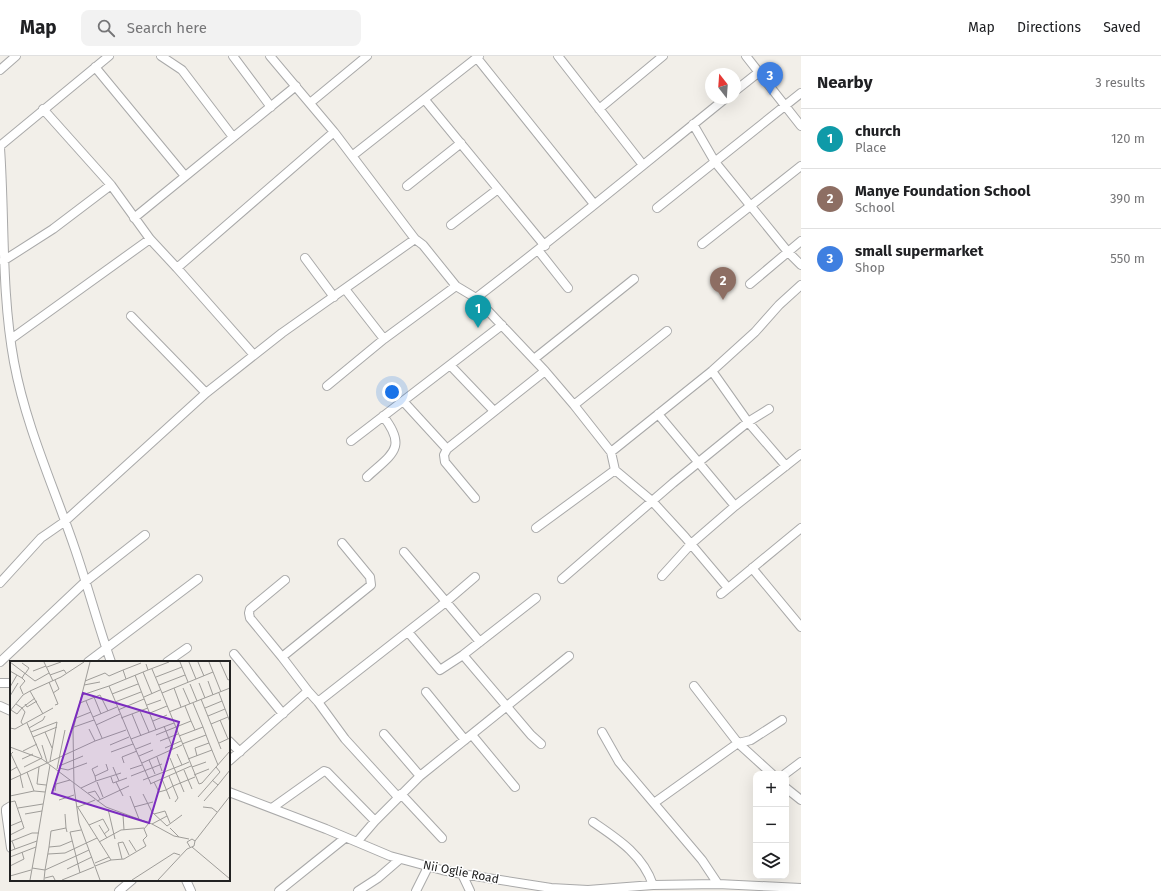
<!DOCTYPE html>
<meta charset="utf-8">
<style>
body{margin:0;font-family:"Fira Sans",sans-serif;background:#f2f2f2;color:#202124}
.controls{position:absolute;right:12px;bottom:12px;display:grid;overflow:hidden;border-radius:8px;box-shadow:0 4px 16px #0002}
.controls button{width:36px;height:36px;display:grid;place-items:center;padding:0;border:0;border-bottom:1px solid #e0e0e0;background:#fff;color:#202124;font:20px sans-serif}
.compass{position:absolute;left:705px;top:12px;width:36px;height:36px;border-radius:50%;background:#fff;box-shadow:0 4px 16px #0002;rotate:343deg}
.you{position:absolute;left:392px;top:336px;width:14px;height:14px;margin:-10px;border:3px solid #fff;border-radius:50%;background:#1a73e8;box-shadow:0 0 0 6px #1a73e833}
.badge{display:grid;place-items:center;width:26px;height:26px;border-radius:50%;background:#d40000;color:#fff;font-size:13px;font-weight:700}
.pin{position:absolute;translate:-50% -33px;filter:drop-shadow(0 1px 2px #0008)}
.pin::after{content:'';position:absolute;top:21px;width:14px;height:12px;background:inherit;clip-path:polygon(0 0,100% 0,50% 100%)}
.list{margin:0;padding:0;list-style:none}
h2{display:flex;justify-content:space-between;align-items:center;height:52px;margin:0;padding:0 16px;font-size:17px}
h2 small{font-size:13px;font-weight:400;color:#757577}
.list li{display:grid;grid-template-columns:26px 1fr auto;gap:12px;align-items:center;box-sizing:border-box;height:60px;padding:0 16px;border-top:1px solid #e0e0e0}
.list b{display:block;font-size:15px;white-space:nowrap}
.list p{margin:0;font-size:13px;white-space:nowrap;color:#757577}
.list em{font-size:13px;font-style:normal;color:#757577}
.icon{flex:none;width:22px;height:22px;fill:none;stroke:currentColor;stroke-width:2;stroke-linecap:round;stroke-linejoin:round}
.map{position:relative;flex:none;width:801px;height:835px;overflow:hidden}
header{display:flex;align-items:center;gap:24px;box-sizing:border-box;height:56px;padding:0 20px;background:#fff;border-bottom:1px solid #e0e0e0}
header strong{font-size:19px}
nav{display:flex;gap:22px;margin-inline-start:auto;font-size:14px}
.search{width:280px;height:36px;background:#f2f2f2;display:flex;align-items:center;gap:10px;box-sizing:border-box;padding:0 14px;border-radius:8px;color:#757577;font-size:15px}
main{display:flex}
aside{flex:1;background:#fff}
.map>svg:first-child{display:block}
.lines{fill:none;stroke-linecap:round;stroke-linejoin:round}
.minor-casing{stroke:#a9a9a9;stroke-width:10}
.minor{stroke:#fff;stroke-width:8}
.labels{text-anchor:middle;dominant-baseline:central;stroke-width:3;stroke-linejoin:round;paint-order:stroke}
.street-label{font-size:12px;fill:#222;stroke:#fff}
.inset-road{fill:none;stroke:#9f9d99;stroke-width:1}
.view{fill:#7b2cbf;fill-opacity:0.15;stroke:#7b2cbf;stroke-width:2}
.inset-edge{fill:none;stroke:#222;stroke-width:2}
</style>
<header>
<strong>Map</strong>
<div class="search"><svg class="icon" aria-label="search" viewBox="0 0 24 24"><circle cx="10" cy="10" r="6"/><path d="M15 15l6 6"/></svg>Search here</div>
<nav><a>Map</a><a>Directions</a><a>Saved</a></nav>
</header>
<main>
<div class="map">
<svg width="801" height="835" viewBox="0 0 801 835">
<rect width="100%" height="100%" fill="#f2efe9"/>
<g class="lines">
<defs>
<path id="minor" d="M 161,0 L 182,14 L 233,81
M 233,0 L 271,51
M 270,0 L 334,76 L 415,183 L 423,189 L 456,230 L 476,242
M 558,0 L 643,109
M 746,0 L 801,70
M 477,2 L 594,148
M 95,11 L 185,120
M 0,14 L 16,0
M 735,35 L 759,16
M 726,42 C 643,109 561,177 476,242 L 545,315 L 574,349 L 611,396 L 615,414 L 652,445 L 685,481 L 728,532
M 425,44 L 545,190
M 310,47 L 367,0
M 43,53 L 111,129 L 150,183 L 177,212 L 254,299
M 599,53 L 663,0
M 693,68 L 715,106 L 788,196 L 801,209
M 0,90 L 109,0
M 0,92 C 5,163 1,235 14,306 C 26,371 54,431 75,493 C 88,531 98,569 111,606
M 352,100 L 479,0
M 407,130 L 461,87
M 657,152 L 801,37
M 134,162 L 296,30
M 451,169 L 498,133
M 702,188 L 801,110
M 538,194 L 568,232
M 305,202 L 334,241
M 3,205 L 53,173 L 111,129
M 177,212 L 334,76
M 750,228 L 801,185
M 345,233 L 384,283
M 131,260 L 206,337
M 11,283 L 150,183
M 534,303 L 634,223
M 450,309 L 494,355
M 712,315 L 748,366 L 786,410
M 327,330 L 384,283 L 456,230
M 403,345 L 447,393
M 574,349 L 667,275
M 658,358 L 735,450
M 351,385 L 502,269
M 611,396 L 712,315 L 755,276 L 779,249 L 801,229
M 367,421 C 392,398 408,392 383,360
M 475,442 L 445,406 L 444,399 L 447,393 L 545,315
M 536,472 L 615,414
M 404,496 L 480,586
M 752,512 L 801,571
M 662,520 L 691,488 L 735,450 L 801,398
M 562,523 L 673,427 L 748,366 L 769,353
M 0,527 L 41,482 L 64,466 L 206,337 L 282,277 L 415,183
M 721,538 L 801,472
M 408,576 L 440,614 L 463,599 L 536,542
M 234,598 L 283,658
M 463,599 L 531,679 L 541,688
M 282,601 L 250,562 L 249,557 L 250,553 L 285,524
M 0,606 L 85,526 L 145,479
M 88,606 L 198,523
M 167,606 L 187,592
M 0,627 L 11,627
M 694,630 L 738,687 L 772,718
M 308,635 L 318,646 L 447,545 L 475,521
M 426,636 L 465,684
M 318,646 L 345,683 L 398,741
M 0,650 L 11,655
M 602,676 L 619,706 L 702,804 L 718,828
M 384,678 L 420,720
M 472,679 L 515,731
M 229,685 L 240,696
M 229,705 L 308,635 L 282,601 L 371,529 L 370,521 L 342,487
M 785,718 L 801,706
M 786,732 L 801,744
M 229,736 L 326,773 L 390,800 L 442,814 L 462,818 L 551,832 L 588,834 L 653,829 L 718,828 L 801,832
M 401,738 L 442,782
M 654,747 L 738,687 L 751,684 L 782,664
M 11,750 L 6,753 L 6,756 L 11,792
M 272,752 L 324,715 L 327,716 L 375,765
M 593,766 C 618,783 643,799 653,829
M 357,786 L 375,765 L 420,720 L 569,600
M 462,818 L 470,835
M 186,824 L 191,835
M 119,835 L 132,824
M 279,835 L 345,782
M 358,835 L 378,822 L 400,803
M 416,835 L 428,811"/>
</defs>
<use href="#minor" class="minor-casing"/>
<use href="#minor" class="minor"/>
</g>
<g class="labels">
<g class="street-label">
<text transform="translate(461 816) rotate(11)">Nii Oglie Road</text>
</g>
</g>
<g transform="translate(10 605)">
<rect width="220" height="220" fill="#f2efe9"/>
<path class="inset-road" d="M 0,1 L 25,20 L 39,12M 34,1 L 43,20M 80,1 L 63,69 L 64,126 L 69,162 L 90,219M 170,1 L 178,21M 179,1 L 186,18M 188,1 L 194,15M 199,1 L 211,31M 210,1 L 218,19 L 220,18M 12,2 L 19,7 L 15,13M 37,6 L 51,1M 142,8 L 152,32M 138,9 L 159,1M 0,10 L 12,17M 23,10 L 36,5M 133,11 L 142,33M 203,11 L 152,32 L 189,123 L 192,122 L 220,90M 40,14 L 54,9 L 56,12M 125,14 L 146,69M 146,16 L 172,6M 116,18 L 113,9 L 131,2M 75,20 L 95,12 L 99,15 L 113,9M 198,20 L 203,34M 39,21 L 48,43 L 45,44M 189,22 L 195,37M 180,23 L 187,40M 74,24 L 90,21M 149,24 L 175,14M 0,26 L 7,14M 164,27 L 171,46M 173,27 L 180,43M 20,30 L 51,16 L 74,1M 43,32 L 49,28 L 45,19M 209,32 L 220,61M 13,33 L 10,26 L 15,20 L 12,17 L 15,12M 102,33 L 128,23M 72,34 L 99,25M 0,35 L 8,22M 84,36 L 91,53M 134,36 L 150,29M 191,38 L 211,88M 76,40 L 92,77M 105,41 L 131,31M 70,42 L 90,34 L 98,50M 183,42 L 193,66M 6,43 L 12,47 L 25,37M 15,43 L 17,46 L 27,40M 137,44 L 151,39M 175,45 L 181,60M 195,47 L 212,40M 1,49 L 7,53 L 12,47 L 15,51 L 11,61 L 13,64M 108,49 L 134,38M 0,50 L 13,34 L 20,30 L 33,53M 130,50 L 139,71M 159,51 L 220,27M 140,52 L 157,45M 122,53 L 131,75M 198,55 L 215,48M 83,56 L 107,46M 66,57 L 81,51M 111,57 L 138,47M 210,59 L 218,78M 143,60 L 157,54M 201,63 L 218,56M 86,64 L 110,53M 154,65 L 163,88M 64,66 L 84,59M 0,67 L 5,68 L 43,47M 19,67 L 33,59 L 35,55M 79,68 L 85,80M 185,69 L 193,66 L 199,82 L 185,87 L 187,95M 21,71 L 47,61 L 40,100M 35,71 L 42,87M 146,74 L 181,60 L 185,69 L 169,75M 23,76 L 47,66M 121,78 L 99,25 L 138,9 L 136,3M 150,80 L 168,73M 199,82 L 208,104M 209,82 L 220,77M 172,83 L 196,74M 32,84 L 37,101M 100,84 L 119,76M 0,86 L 32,98 L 96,146 L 142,163 L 164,175 L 179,178M 155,87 L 171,80M 126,88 L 141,82M 13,90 L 27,83M 3,91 L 1,93 L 7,106M 101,91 L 123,83M 167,93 L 172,104 L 179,101M 129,95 L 143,89M 147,96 L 152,110M 160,97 L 174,131M 12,98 L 23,93M 178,98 L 202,89M 139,99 L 145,113M 114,102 L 112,96 L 127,90M 132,102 L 172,84M 49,105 L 73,95M 14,106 L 32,97 L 17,62M 29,106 L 27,123 L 36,124M 103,106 L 109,120M 182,106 L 196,101M 49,107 L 58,109 L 77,102M 47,108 L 55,69M 120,108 L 132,104M 174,109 L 182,128M 0,110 L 7,106 L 11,114M 17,111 L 24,130 L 35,131M 10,114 L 13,127M 184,114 L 199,108M 85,115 L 82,108 L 88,105M 121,115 L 152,103M 101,116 L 103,122 L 117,117M 152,118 L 160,138M 0,119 L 85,80 L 116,69M 133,119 L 172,104M 202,119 L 208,124 L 220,109M 86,120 L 111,112M 87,121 L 93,136M 106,121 L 113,135M 144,121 L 149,131 L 156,129 L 163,125 L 159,115M 140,123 L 181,105M 141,123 L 121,78 L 164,62M 71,127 L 86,120 L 85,115 L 98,109 L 96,103M 45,130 L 46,123 L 60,119M 78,132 L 85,130 L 90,138M 133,133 L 142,151 L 157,165 L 172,154M 0,135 L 24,130M 120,135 L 129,158M 188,136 L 210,111 L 206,106M 49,139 L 64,134M 87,140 L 119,125M 194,140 L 208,124M 0,141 L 5,140 L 14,167 L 0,174M 165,141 L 168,137 L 163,125 L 185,116M 67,145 L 101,199 L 114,198 L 136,185 L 133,179 L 137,175 L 134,168 L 139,162M 68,146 L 85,139M 124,146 L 143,141M 193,146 L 202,147 L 207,151M 8,147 L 33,143M 98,148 L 105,178M 15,153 L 32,150 L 40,104M 55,153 L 56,167M 144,153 L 155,150 L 160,162M 113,154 L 114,169M 142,163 L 157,155M 79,164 L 93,158 L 99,169 L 94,173M 89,164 L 97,177M 0,165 L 12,160M 160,167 L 169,176M 119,179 L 126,190M 2,180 L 22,172 L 29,172M 27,180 L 32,150M 185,180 L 220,135M 0,181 L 2,180 L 5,188 L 0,190M 89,181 L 111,169 L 134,167M 39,186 L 41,170 L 56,167 L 57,171M 182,186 L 220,218M 5,188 L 27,180 L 26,186M 38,193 L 55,192 L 87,177M 0,196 L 26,186 L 20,219M 112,198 L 108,182 L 113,181 L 119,194M 85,202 L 99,196M 0,205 L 14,198 L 12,191M 85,205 L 101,199M 22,207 L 35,209 L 34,219M 57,208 L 82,196M 35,209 L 66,195 L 60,171 L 71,169M 35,209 L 39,186 L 50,185 L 62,180M 70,212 L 66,195 L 79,189M 0,215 L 21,209M 35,217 L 43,215 L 45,219M 52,219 L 84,206M 122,219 L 164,192 L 170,194M 148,219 L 177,188 L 184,185 L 185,180 L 182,178 L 177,181 L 180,186"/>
<path class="view" d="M 73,32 L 169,61 L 139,162 L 42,132 Z"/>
<rect width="220" height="220" class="inset-edge"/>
</g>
</svg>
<div class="controls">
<button>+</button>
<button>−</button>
<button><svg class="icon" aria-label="layers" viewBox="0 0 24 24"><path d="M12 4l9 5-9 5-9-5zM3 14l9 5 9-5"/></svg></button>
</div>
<svg class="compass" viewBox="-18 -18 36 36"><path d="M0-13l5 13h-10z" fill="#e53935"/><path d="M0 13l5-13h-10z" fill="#757577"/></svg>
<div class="you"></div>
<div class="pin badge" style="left:478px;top:272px;background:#0f9aa8">1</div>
<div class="pin badge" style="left:723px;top:244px;background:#8d6e63">2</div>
<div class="pin badge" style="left:770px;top:39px;background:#3f7fe0">3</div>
</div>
<aside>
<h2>Nearby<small>3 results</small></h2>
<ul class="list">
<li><span class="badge" style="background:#0f9aa8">1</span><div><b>church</b><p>Place</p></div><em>120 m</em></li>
<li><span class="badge" style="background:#8d6e63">2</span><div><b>Manye Foundation School</b><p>School</p></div><em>390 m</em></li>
<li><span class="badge" style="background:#3f7fe0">3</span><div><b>small supermarket</b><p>Shop</p></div><em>550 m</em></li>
</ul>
</aside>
</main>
